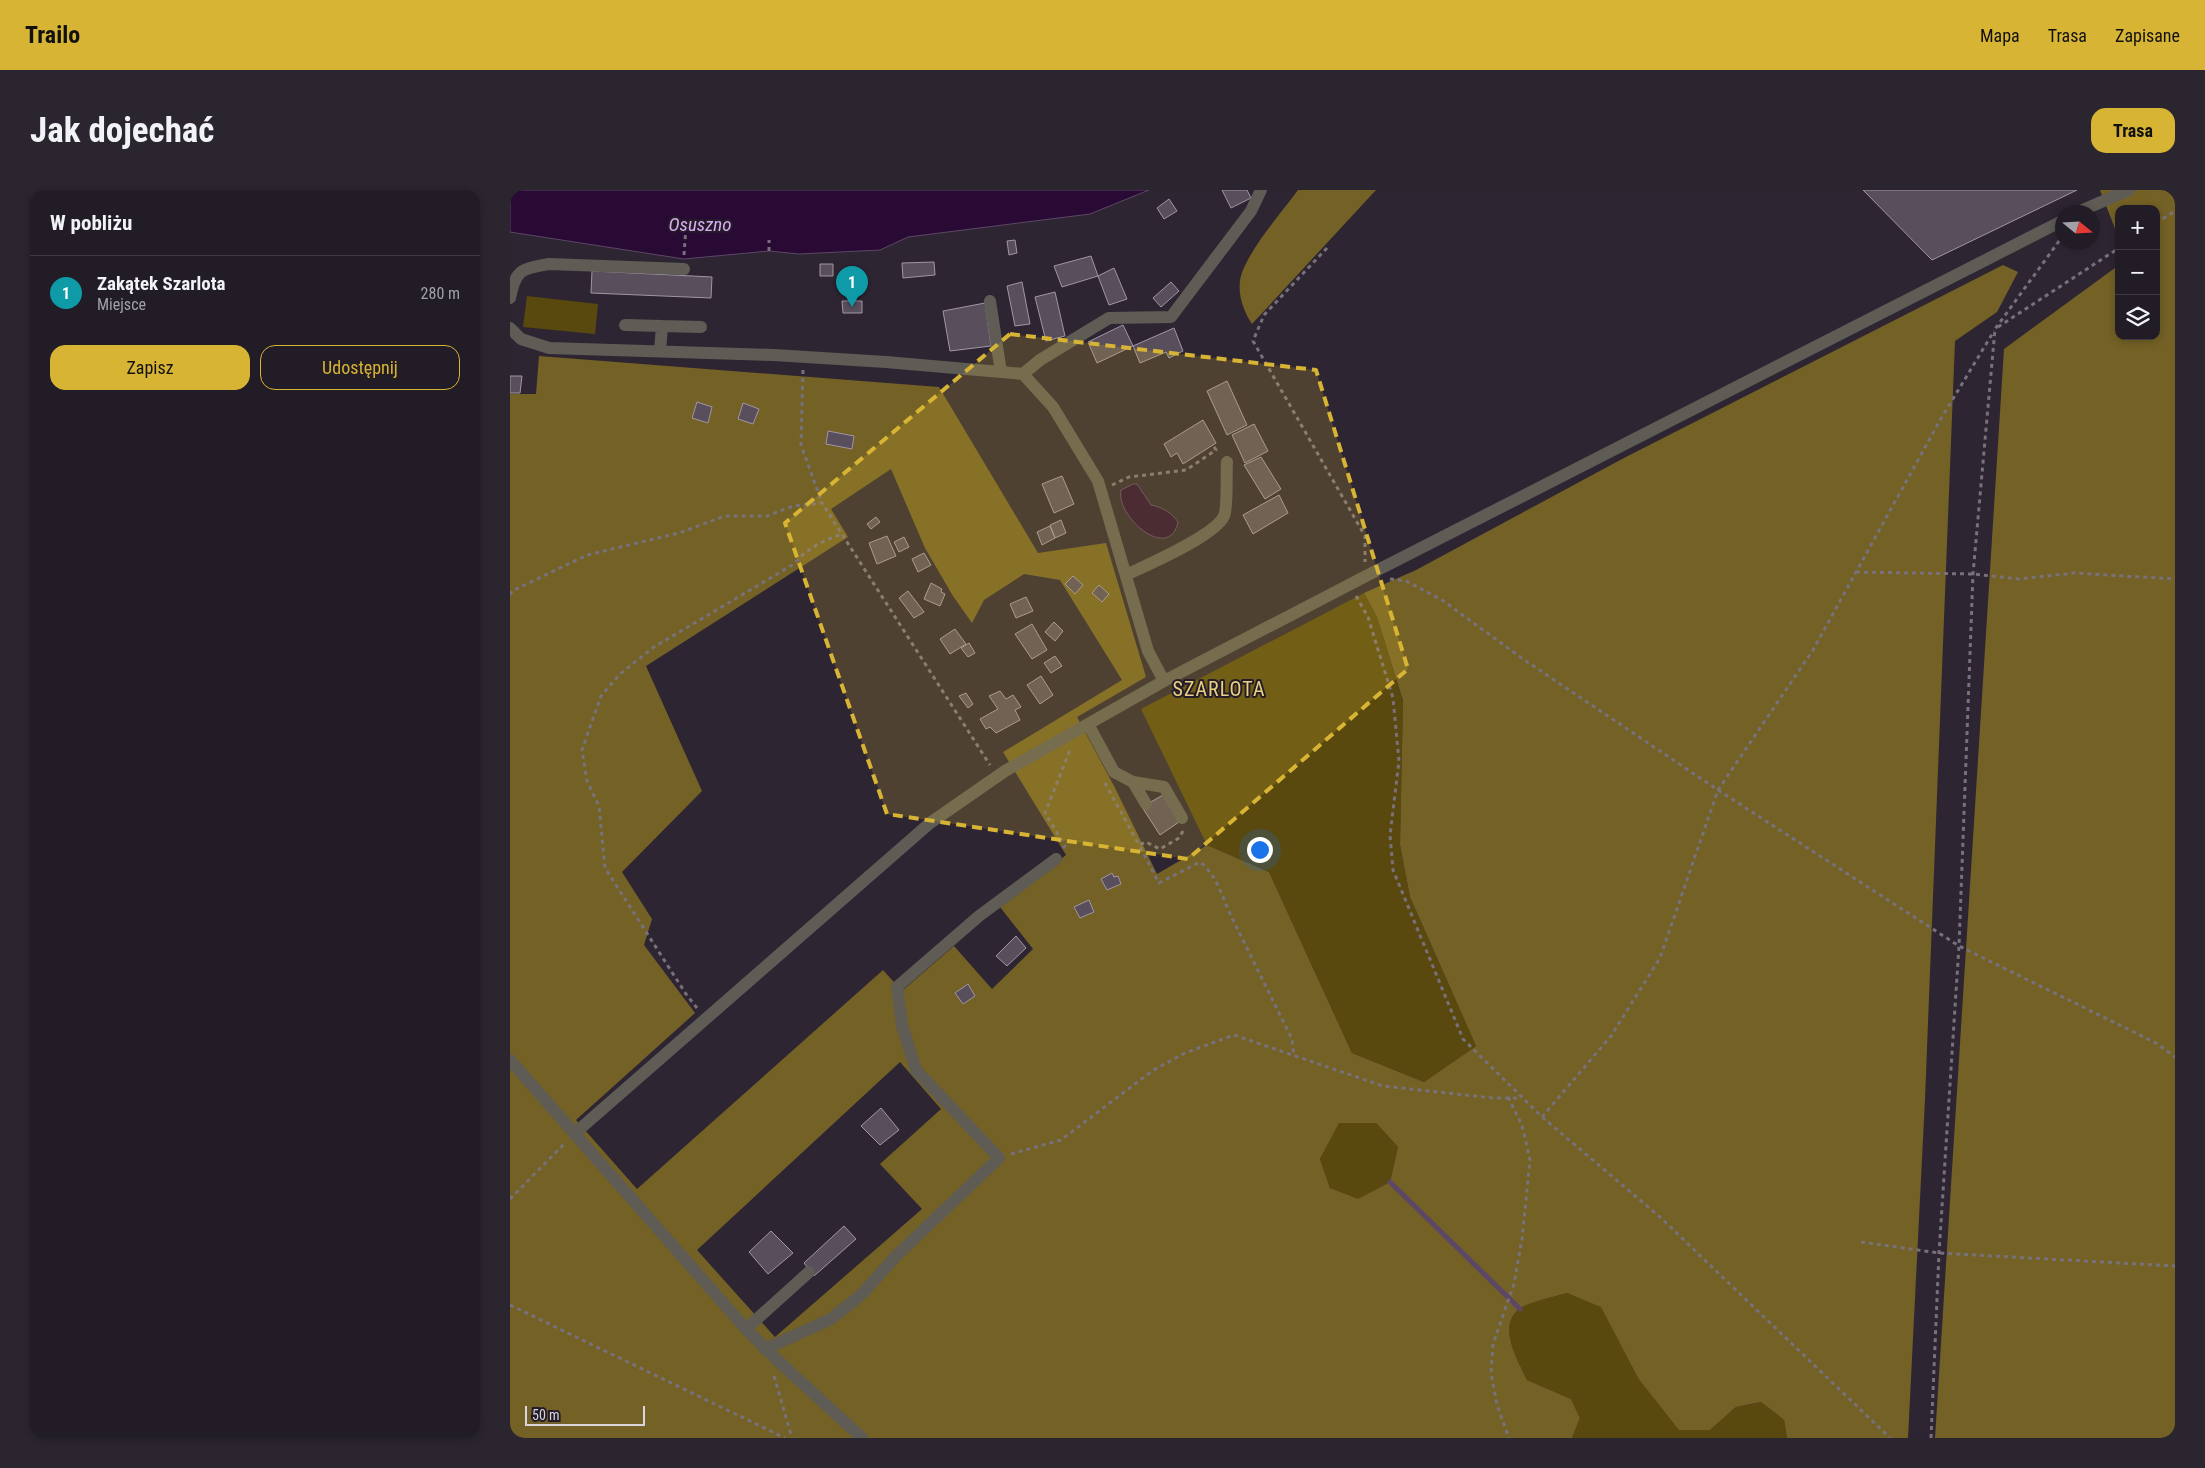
<!DOCTYPE html>
<html lang="pl">
<meta charset="utf-8">
<style>
body{margin:0;font-family:"Roboto Condensed",sans-serif;background:#2a252e;color:#f1f3f6}
.controls{position:absolute;right:15px;top:15px;display:grid;overflow:hidden;border-radius:10px;box-shadow:0 2px 8px #0003}
.controls button{width:45px;height:45px;display:grid;place-items:center;padding:0;border:0;border-bottom:1px solid #3f3a43;background:#221c26;color:#f1f3f6;font:25px sans-serif}
.compass{position:absolute;left:1545px;top:15px;width:45px;height:45px;border-radius:50%;background:#221c26;box-shadow:0 2px 8px #0003;rotate:108deg}
.scale{position:absolute;left:15px;bottom:12px;width:120px;box-sizing:border-box;padding-left:5px;border:2px solid #dad4dc;border-top:0;font-size:14px;line-height:18px;white-space:nowrap;color:#dad4dc;-webkit-text-stroke:4px #241c28;paint-order:stroke}
.you{position:absolute;left:749px;top:659px;width:18px;height:18px;margin:-12px;border:4px solid #fff;border-radius:50%;background:#1a73e8;box-shadow:0 0 0 8px #1a73e833}
.badge{display:grid;place-items:center;width:32px;height:32px;border-radius:50%;background:#d8b434;color:#fff;font-size:16px;font-weight:700}
.pin{position:absolute;translate:-50% -41px;filter:drop-shadow(0 1px 2px #0008)}
.pin::after{content:'';position:absolute;top:26px;width:18px;height:15px;background:inherit;clip-path:polygon(0 0,100% 0,50% 100%)}
.list{margin:0;padding:0;list-style:none}
h2{display:flex;justify-content:space-between;align-items:center;height:65px;margin:0;padding:0 20px;font-size:21px}
h2 small{font-size:16px;font-weight:400;color:#a2a1a7}
.list li{display:grid;grid-template-columns:32px 1fr auto;gap:15px;align-items:center;box-sizing:border-box;height:75px;padding:0 20px;border-top:1px solid #3f3a43}
.list b{display:block;font-size:19px;white-space:nowrap}
.list p{margin:0;font-size:16px;white-space:nowrap;color:#a2a1a7}
.list em{font-size:16px;font-style:normal;color:#a2a1a7}
.actions{display:flex;gap:10px;padding:15px 20px}
.actions a{flex:1;padding:11px 0;border:1px solid #d8b434;border-radius:15px;text-align:center;font-size:18px;color:#d8b434}
.actions .main{background:#d8b434;color:#111}
.icon{flex:none;width:28px;height:28px;fill:none;stroke:currentColor;stroke-width:2;stroke-linecap:round;stroke-linejoin:round}
.map{position:relative;flex:none;width:1665px;height:1248px;overflow:hidden;border-radius:15px}
header{display:flex;align-items:center;gap:30px;box-sizing:border-box;height:70px;padding:0 25px;background:#d8b434;color:#111}
header strong{font-size:24px}
nav{display:flex;gap:28px;margin-inline-start:auto;font-size:18px}
.intro{display:flex;align-items:center;justify-content:space-between;box-sizing:border-box;height:120px;padding:0 30px}
h1{margin:0;font-size:35px}
.button{padding:12px 22px;border-radius:15px;background:#d8b434;color:#111;font-size:18px;font-weight:700}
main{display:flex;gap:30px;padding:0 30px}
aside{flex:1;background:#221c26;border-radius:15px;box-shadow:0 2px 8px #0003}
.map>svg:first-child{display:block}
.green{fill:#5a490f}
.forest{fill:#736125;fill-rule:evenodd}
.water{fill:#280a34;stroke:#5d4766}
.lines{fill:none;stroke-linecap:round;stroke-linejoin:round}
.stream{stroke:#5d4766;stroke-width:5}
.building{fill:#584e5c;stroke:#a196a6}
.path{stroke:#78717b;stroke-width:3;stroke-dasharray:4 4;stroke-linecap:butt}
.minor{stroke:#5e5c55;stroke-width:12}
.marked{fill:#d8b434;fill-opacity:0.2;stroke:#d8b434;stroke-width:4;stroke-dasharray:10 6;stroke-linejoin:round}
.labels{text-anchor:middle;dominant-baseline:central;stroke-width:4;stroke-linejoin:round;paint-order:stroke}
.water-label{font-size:19px;font-style:italic;fill:#dcacf4;stroke:#241c28}
.quarter-label{font-size:20px;letter-spacing:1px;fill:#e9d083;stroke:#241c28}
</style>
<header>
<strong>Trailo</strong>
<nav><a>Mapa</a><a>Trasa</a><a>Zapisane</a></nav>
</header>
<div class="intro"><h1>Jak dojechać</h1><a class="button">Trasa</a></div>
<main>
<aside>
<h2>W pobliżu<small></small></h2>
<ul class="list">
<li><span class="badge" style="background:#0f9aa8">1</span><div><b>Zakątek Szarlota</b><p>Miejsce</p></div><em>280 m</em></li>
</ul>
<div class="actions"><a class="main">Zapisz</a><a>Udostępnij</a></div>
</aside>
<div class="map">
<svg width="1665" height="1248" viewBox="0 0 1665 1248">
<rect width="100%" height="100%" fill="#2e2532"/>
<path class="green" d="M 17,106 L 88,114 L 85,144 L 13,137 Z
M 854,403 L 867,427 L 893,512 L 890,655 L 900,707 L 966,856 L 914,892 L 842,863 L 759,682 L 697,655 L 631,519 Z
M 829,932 L 866,933 L 888,957 L 880,992 L 848,1010 L 820,998 L 810,969 Z
M 1057,1103 L 1091,1116 L 1128,1188 L 1200,1240 L 1226,1217 L 1251,1212 L 1274,1230 L 1277,1248 L 1062,1248 L 1070,1228 L 1061,1209 L 1017,1190 C 1008,1170 987,1137 1009,1119 C 1017,1113 1046,1106 1057,1103 Z"/>
<path class="forest" d="M 788,0 L 866,0 L 742,134 C 734,122 728,106 730,91 C 733,66 773,21 788,0 Z
M 1590,0 L 1665,0 L 1665,1248 L 1425,1248 L 1494,159 L 1609,75 L 1609,146 L 1646,146 L 1646,19 L 1609,19 L 1609,49 Z
M 1493,75 L 1508,82 L 1487,122 L 1445,151 L 1415,909 L 1398,1248 L 1277,1248 L 1274,1230 L 1251,1212 L 1226,1217 L 1200,1240 L 1169,1240 L 1128,1188 L 1091,1117 L 1057,1103 C 1046,1106 1017,1113 1009,1119 C 987,1137 1008,1170 1017,1190 L 1061,1209 L 1070,1228 L 1062,1248 L 0,1248 L 0,204 L 26,204 L 29,166 L 429,197 L 528,363 L 596,353 L 636,487 L 567,527 L 605,598 L 647,684 L 697,655 L 759,682 L 842,863 L 914,892 L 966,856 L 900,707 L 890,655 L 893,511 L 867,427 L 854,403 L 906,380 L 1112,269 ZM 381,279 L 415,358 L 443,406 L 462,433 L 474,410 L 514,384 L 550,390 L 612,490 L 493,562 L 556,665 L 490,717 L 523,759 L 482,799 L 444,756 L 392,801 L 373,780 L 127,999 L 66,930 L 185,823 L 134,755 L 142,729 L 112,682 L 192,601 L 136,476 L 338,347 L 321,319 ZM 390,872 L 431,919 L 370,974 L 412,1019 L 265,1147 L 187,1060 ZM 829,933 L 866,933 L 888,957 L 880,992 L 848,1009 L 820,998 L 810,969 Z"/>
<path class="water" d="M 0,0 L 639,0 L 580,24 L 398,47 L 370,60 L 289,64 L 259,61 L 174,69 L 0,42 Z
M 623,294 L 627,294 L 641,315 C 652,317 662,323 668,332 C 659,373 605,326 611,300 Z"/>
<g class="lines">
<path class="stream" d="M 880,992 L 1010,1119"/>
</g>
<path class="building" d="M 712,0 L 737,0 L 741,8 L 721,18 Z
M 1353,0 L 1567,0 L 1422,70 Z
M 659,9 L 667,21 L 654,29 L 647,18 Z
M 505,50 L 507,63 L 499,65 L 497,51 Z
M 581,66 L 588,86 L 552,97 L 544,76 Z
M 424,72 L 425,85 L 393,88 L 392,73 Z
M 310,74 L 323,74 L 323,86 L 310,86 Z
M 604,78 L 617,109 L 599,115 L 588,86 Z
M 82,81 L 202,87 L 201,108 L 81,103 Z
M 512,92 L 520,134 L 505,136 L 497,96 Z
M 661,92 L 669,101 L 651,117 L 643,108 Z
M 545,102 L 555,146 L 536,151 L 525,107 Z
M 332,111 L 352,111 L 352,123 L 333,123 Z
M 475,113 L 481,156 L 440,161 L 433,121 Z
M 613,135 L 623,156 L 587,173 L 578,152 Z
M 664,138 L 673,161 L 659,168 L 656,162 L 630,173 L 623,156 Z
M 0,186 L 12,186 L 10,203 L 0,203 Z
M 717,191 L 737,235 L 717,245 L 697,201 Z
M 187,212 L 202,217 L 198,233 L 182,228 Z
M 233,213 L 249,219 L 243,234 L 228,229 Z
M 693,230 L 706,253 L 673,274 L 667,263 L 661,267 L 654,254 Z
M 744,234 L 758,261 L 735,273 L 722,245 Z
M 318,241 L 344,246 L 342,259 L 316,254 Z
M 751,267 L 771,299 L 755,309 L 734,275 Z
M 552,286 L 564,314 L 544,323 L 532,294 Z
M 769,305 L 778,323 L 743,344 L 733,325 Z
M 366,327 L 370,332 L 361,339 L 357,334 Z
M 551,330 L 556,343 L 545,348 L 540,335 Z
M 540,336 L 545,348 L 532,355 L 527,342 Z
M 377,346 L 386,366 L 367,374 L 359,353 Z
M 394,347 L 399,357 L 389,362 L 384,352 Z
M 414,363 L 421,375 L 408,382 L 402,369 Z
M 563,386 L 573,395 L 565,404 L 555,394 Z
M 421,393 L 432,399 L 431,402 L 435,404 L 430,416 L 414,409 Z
M 589,395 L 599,404 L 592,412 L 582,403 Z
M 398,401 L 414,422 L 404,428 L 389,408 Z
M 516,407 L 523,421 L 506,428 L 500,414 Z
M 544,432 L 553,441 L 545,451 L 535,442 Z
M 522,434 L 537,460 L 522,469 L 505,444 Z
M 445,439 L 456,454 L 440,464 L 430,449 Z
M 459,453 L 465,463 L 458,467 L 451,458 Z
M 545,466 L 552,476 L 541,483 L 534,473 Z
M 531,486 L 543,505 L 530,514 L 517,495 Z
M 490,501 L 496,509 L 503,505 L 511,517 L 505,520 L 510,530 L 486,543 L 480,537 L 476,539 L 470,529 L 488,519 L 479,506 Z
M 456,503 L 463,514 L 458,518 L 449,506 Z
M 653,605 L 669,632 L 650,645 L 632,617 Z
M 602,683 L 604,687 L 608,686 L 611,694 L 597,700 L 591,689 Z
M 579,710 L 584,722 L 570,728 L 564,717 Z
M 506,746 L 516,758 L 497,776 L 486,766 Z
M 458,794 L 465,806 L 453,814 L 445,803 Z
M 371,918 L 389,940 L 370,955 L 351,936 Z
M 334,1036 L 346,1049 L 304,1086 L 294,1073 Z
M 261,1041 L 283,1063 L 258,1084 L 239,1062 Z"/>
<g class="lines">
<path class="path" d="M 1646,33 L 1665,21
M 817,58 L 754,125 L 743,151 L 855,346 L 855,372
M 259,61 L 259,50
M 174,65 L 176,36
M 1488,137 L 1609,58
M 293,180 L 291,255 L 312,313
M 602,295 L 619,287 L 676,280 L 706,260 L 703,255
M 1346,382 L 1463,384 L 1509,389 L 1564,383 L 1665,389
M 880,389 L 896,391 L 932,410 L 1013,469 L 1208,600 L 1449,756 L 1646,853 L 1665,867
M 0,405 L 2,401 L 77,365 L 169,343 L 215,326 L 257,326 L 283,316 L 312,313 L 480,575
M 846,406 L 858,427 L 883,508 L 889,571 L 880,645 L 883,680 L 953,849 L 1032,927 L 1150,1027 L 1380,1248
M 595,593 L 629,655
M 673,641 L 669,648 L 650,659 L 636,652 L 629,655 L 649,693 L 690,672 C 708,686 712,708 722,728 C 742,768 762,809 782,849 L 784,866
M 553,658 L 555,656 L 535,623 L 560,560
M 187,818 L 176,804 L 95,678 L 89,616 L 77,591 L 72,560 L 91,506 L 110,484 L 144,457 L 284,374 C 296,359 314,350 332,344
M 998,907 L 1012,935 L 1020,970 L 1012,1049 L 1004,1094 L 983,1154 L 981,1183 L 987,1215 L 999,1248
M 1032,927 L 1101,846 L 1150,768 L 1208,600 L 1303,460 L 1429,232 L 1484,141
M 501,964 L 551,950 L 642,881 L 675,863 L 724,845 L 873,896 L 983,908 L 1011,908
M 0,1009 L 55,953
M 1351,1052 L 1429,1063 L 1665,1076
M 0,1115 L 275,1248
M 264,1186 L 282,1248
M 1421,1248 L 1429,1063 L 1449,756 L 1463,384 L 1485,139 L 1552,47"/>
<path class="minor" d="M 1568,22 L 1619,0
M 0,108 C 6,79 11,79 39,74 L 174,79
M 480,111 L 491,182
M 115,135 L 152,136 L 150,161
M 152,136 L 191,137
M 0,138 L 11,149 L 39,158 L 264,165 L 376,172 L 513,184 L 543,217 L 588,291 L 638,461 L 654,491
M 513,184 L 530,170 L 599,128 L 661,127 L 741,21 L 751,0
M 616,385 C 637,375 705,346 714,326 C 718,318 716,283 717,272
M 578,534 L 604,582 L 623,592 L 654,597 L 672,628
M 623,592 L 636,614
M 0,870 L 236,1139 L 265,1168 L 352,1248
M 64,944 L 420,633 L 495,581 L 654,491 L 856,386 L 1552,31
M 236,1139 L 299,1082
M 255,1159 L 321,1129 L 352,1104 L 386,1066 L 489,968 L 406,880 L 392,835 L 387,797 L 469,726 L 546,669"/>
</g>
<path class="marked" d="M 500,144 L 806,180 L 898,479 L 678,669 L 377,624 L 275,333 Z"/>
<g class="labels">
<g class="water-label">
<text x="190" y="34">Osuszno</text>
</g>
<g class="quarter-label">
<text x="709" y="499">SZARLOTA</text>
</g>
</g>
</svg>
<div class="controls">
<button>+</button>
<button>−</button>
<button><svg class="icon" aria-label="layers" viewBox="0 0 24 24"><path d="M12 4l9 5-9 5-9-5zM3 14l9 5 9-5"/></svg></button>
</div>
<svg class="compass" viewBox="-18 -18 36 36"><path d="M0-13l5 13h-10z" fill="#e53935"/><path d="M0 13l5-13h-10z" fill="#a2a1a7"/></svg>
<div class="scale">50 m</div>
<div class="you"></div>
<div class="pin badge" style="left:342px;top:117px;background:#0f9aa8">1</div>
</div>
</main>
